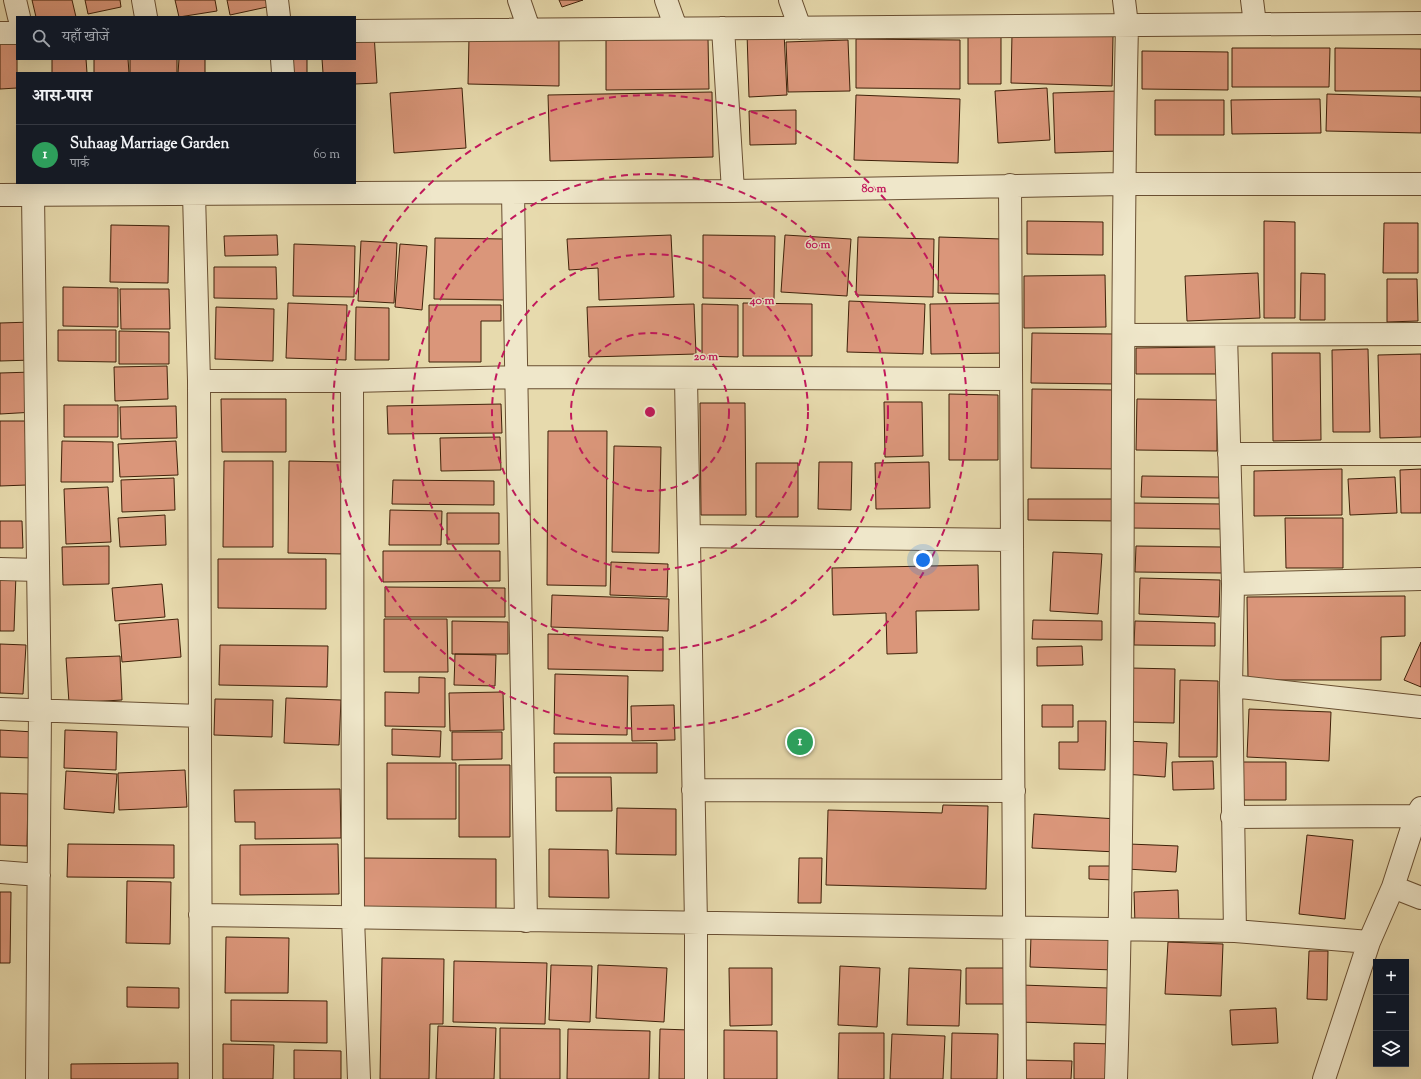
<!DOCTYPE html>
<html lang="hi">
<meta charset="utf-8">
<style>
body{margin:0;font-family:"Sorts Mill Goudy","Noto Serif Devanagari",serif;background:#20242c;color:#f1f3f6}
.controls{position:absolute;right:12px;bottom:12px;display:grid;overflow:hidden;border-radius:0px;box-shadow:0 4px 16px #0002}
.controls button{width:36px;height:36px;display:grid;place-items:center;padding:0;border:0;border-bottom:1px solid #363941;background:#171b24;color:#f1f3f6;font:20px sans-serif}
.you{position:absolute;left:923px;top:560px;width:14px;height:14px;margin:-10px;border:3px solid #fff;border-radius:50%;background:#1a73e8;box-shadow:0 0 0 6px #1a73e833}
.badge{display:grid;place-items:center;width:26px;height:26px;border-radius:50%;background:#d93025;color:#fff;font-size:13px;font-weight:700}
.pin{position:absolute;translate:-50% -50%;border:2px solid #fff;box-shadow:0 1px 4px #0006}
.list{margin:0;padding:0;list-style:none}
h2{display:flex;justify-content:space-between;align-items:center;height:52px;margin:0;padding:0 16px;font-size:17px}
h2 small{font-size:13px;font-weight:400;color:#9ea1a6}
.list li{display:grid;grid-template-columns:26px 1fr auto;gap:12px;align-items:center;box-sizing:border-box;height:60px;padding:0 16px;border-top:1px solid #363941}
.list b{display:block;font-size:15px;white-space:nowrap}
.list p{margin:0;font-size:13px;white-space:nowrap;color:#9ea1a6}
.list em{font-size:13px;font-style:normal;color:#9ea1a6}
.icon{flex:none;width:22px;height:22px;fill:none;stroke:currentColor;stroke-width:2;stroke-linecap:round;stroke-linejoin:round}
.map{position:relative;flex:none;width:1421px;height:1079px;overflow:hidden}
.search{position:absolute;background:#171b24;box-shadow:0 4px 16px #0002;left:16px;top:16px;width:340px;height:44px;display:flex;align-items:center;gap:10px;box-sizing:border-box;padding:0 14px;border-radius:0px;color:#9ea1a6;font-size:15px}
.panel{position:absolute;background:#171b24;box-shadow:0 4px 16px #0002;left:16px;top:72px;width:340px;height:112px;border-radius:0px}
.map>svg:first-child{display:block}
.building{fill:#da967a;stroke:#3f2109}
.lines{fill:none;stroke-linecap:round;stroke-linejoin:round}
.minor-casing{stroke:#694f32;stroke-width:24}
.minor{stroke:#efe7ca;stroke-width:22}
.ring{fill:none;stroke:#c2185b;stroke-width:2;stroke-dasharray:7 5}
.centre{fill:#c2185b;stroke:#efe7ca;stroke-width:2}
.ring-label{font-size:12px;text-anchor:middle;font-weight:bold;fill:#c2185b;stroke:#efe7ca;stroke-width:3;stroke-linejoin:round;paint-order:stroke}
</style>
<div class="map">
<svg width="1421" height="1079" viewBox="0 0 1421 1079">
<rect width="100%" height="100%" fill="#e7daad"/>
<filter id="stains"><feTurbulence type="fractalNoise" baseFrequency=".005" numOctaves="4"/><feColorMatrix values="0 0 0 0 .2 0 0 0 0 .09 0 0 0 0 .02 0 0 0 .5 -.17"/></filter>
<radialGradient id="worn" r=".72"><stop offset=".6" stop-color="#630" stop-opacity="0"/><stop offset="1" stop-color="#630" stop-opacity=".3"/></radialGradient>
<path class="building" d="M 32,0 L 72,0 L 76,17 L 36,17 Z
M 85,0 L 120,0 L 121,7 L 88,14 Z
M 175,0 L 215,0 L 217,11 L 179,17 Z
M 227,0 L 266,0 L 267,7 L 230,15 Z
M 559,0 L 583,0 L 562,7 Z
M 784,32 L 787,95 L 749,97 L 747,33 Z
M 374,33 L 377,83 L 355,84 L 355,73 L 323,73 L 322,59 L 355,59 L 355,35 Z
M 968,34 L 1001,34 L 1001,84 L 968,84 Z
M 1012,34 L 1113,36 L 1112,86 L 1011,83 Z
M 469,38 L 559,39 L 559,86 L 468,84 Z
M 708,39 L 709,89 L 606,90 L 606,40 Z
M 856,39 L 960,40 L 960,89 L 856,88 Z
M 848,40 L 850,91 L 788,92 L 786,42 Z
M 0,42 L 17,42 L 17,88 L 0,89 Z
M 1232,48 L 1330,48 L 1329,87 L 1232,87 Z
M 1335,48 L 1421,49 L 1421,91 L 1335,91 Z
M 1142,51 L 1228,52 L 1228,90 L 1142,89 Z
M 52,59 L 86,59 L 87,73 L 52,73 Z
M 94,59 L 128,59 L 129,73 L 94,73 Z
M 130,59 L 177,59 L 177,73 L 130,73 Z
M 179,59 L 205,59 L 205,73 L 178,73 Z
M 291,59 L 307,59 L 307,73 L 291,73 Z
M 462,88 L 466,148 L 394,153 L 390,93 Z
M 1047,88 L 1050,140 L 998,143 L 995,91 Z
M 1118,91 L 1120,151 L 1055,153 L 1053,93 Z
M 712,92 L 713,157 L 550,161 L 548,95 Z
M 1327,94 L 1421,97 L 1421,133 L 1326,131 Z
M 856,95 L 960,99 L 958,163 L 854,160 Z
M 1320,99 L 1321,133 L 1232,134 L 1231,100 Z
M 1155,100 L 1224,100 L 1224,135 L 1155,135 Z
M 796,110 L 796,144 L 750,145 L 749,111 Z
M 1027,221 L 1103,222 L 1103,255 L 1027,254 Z
M 1264,221 L 1295,222 L 1295,318 L 1264,318 Z
M 1384,223 L 1418,223 L 1418,273 L 1383,273 Z
M 111,225 L 169,226 L 168,283 L 110,282 Z
M 277,235 L 278,255 L 225,256 L 224,236 Z
M 671,235 L 674,297 L 599,300 L 598,268 L 569,270 L 567,239 Z
M 703,235 L 775,236 L 774,299 L 703,298 Z
M 785,235 L 851,239 L 847,296 L 781,292 Z
M 858,237 L 934,239 L 933,297 L 856,295 Z
M 939,237 L 1002,239 L 1000,294 L 938,293 Z
M 435,238 L 505,239 L 504,300 L 434,299 Z
M 361,241 L 397,243 L 394,303 L 358,301 Z
M 294,244 L 355,246 L 354,297 L 293,296 Z
M 400,244 L 427,246 L 422,310 L 395,307 Z
M 214,267 L 276,267 L 277,299 L 214,298 Z
M 1258,273 L 1260,318 L 1187,321 L 1185,276 Z
M 1301,273 L 1325,274 L 1325,320 L 1300,320 Z
M 1105,275 L 1106,327 L 1024,328 L 1024,276 Z
M 1387,279 L 1417,279 L 1418,321 L 1387,322 Z
M 63,287 L 118,288 L 118,327 L 63,326 Z
M 120,289 L 169,289 L 170,329 L 121,329 Z
M 849,301 L 925,304 L 923,354 L 847,352 Z
M 288,303 L 347,305 L 346,360 L 286,358 Z
M 743,303 L 812,304 L 812,356 L 743,356 Z
M 1007,303 L 1008,353 L 931,354 L 930,304 Z
M 694,304 L 696,354 L 589,357 L 587,307 Z
M 702,304 L 738,305 L 738,357 L 702,356 Z
M 429,305 L 501,305 L 501,321 L 481,321 L 481,362 L 429,362 Z
M 216,307 L 274,309 L 273,361 L 215,359 Z
M 356,307 L 389,308 L 389,360 L 355,360 Z
M 32,322 L 33,360 L 0,361 L 0,323 Z
M 58,330 L 116,330 L 116,362 L 58,361 Z
M 119,331 L 169,332 L 169,364 L 119,364 Z
M 1032,333 L 1115,334 L 1115,384 L 1031,383 Z
M 1217,347 L 1217,374 L 1136,374 L 1136,348 Z
M 1368,349 L 1370,432 L 1333,432 L 1332,350 Z
M 1272,353 L 1320,353 L 1321,440 L 1273,441 Z
M 1421,354 L 1421,437 L 1380,438 L 1378,355 Z
M 167,366 L 168,399 L 115,401 L 114,367 Z
M 33,372 L 35,412 L 0,414 L 0,373 Z
M 1032,389 L 1117,390 L 1117,469 L 1031,468 Z
M 949,394 L 998,395 L 998,460 L 949,460 Z
M 221,399 L 286,399 L 286,452 L 222,452 Z
M 1137,399 L 1217,400 L 1217,451 L 1136,450 Z
M 884,402 L 922,402 L 923,456 L 885,457 Z
M 700,403 L 745,403 L 746,515 L 701,515 Z
M 501,404 L 502,433 L 388,434 L 387,406 Z
M 64,405 L 118,405 L 118,437 L 64,437 Z
M 176,406 L 177,438 L 121,439 L 120,407 Z
M 0,421 L 25,421 L 27,485 L 0,486 Z
M 548,431 L 607,431 L 606,586 L 547,585 Z
M 500,437 L 501,470 L 441,471 L 440,438 Z
M 62,441 L 113,442 L 113,482 L 61,482 Z
M 176,441 L 178,475 L 120,477 L 118,444 Z
M 614,446 L 661,447 L 659,553 L 612,552 Z
M 224,461 L 273,461 L 273,547 L 223,547 Z
M 289,461 L 345,462 L 344,554 L 288,553 Z
M 819,462 L 852,462 L 851,510 L 818,509 Z
M 929,462 L 930,508 L 876,509 L 875,463 Z
M 756,463 L 798,463 L 798,517 L 756,517 Z
M 1342,469 L 1342,515 L 1254,516 L 1254,471 Z
M 1421,469 L 1421,513 L 1401,513 L 1400,470 Z
M 1142,476 L 1220,477 L 1219,498 L 1141,497 Z
M 1395,477 L 1397,513 L 1350,515 L 1348,479 Z
M 174,478 L 175,510 L 122,512 L 121,480 Z
M 393,480 L 494,481 L 494,505 L 392,504 Z
M 108,487 L 111,542 L 66,544 L 64,489 Z
M 1028,499 L 1118,499 L 1118,521 L 1028,520 Z
M 1130,503 L 1223,504 L 1223,529 L 1130,528 Z
M 390,510 L 442,511 L 441,545 L 389,545 Z
M 447,513 L 499,513 L 499,544 L 447,544 Z
M 165,515 L 166,545 L 120,547 L 118,518 Z
M 1285,518 L 1343,518 L 1343,568 L 1286,568 Z
M 0,521 L 22,521 L 23,548 L 0,548 Z
M 109,546 L 109,584 L 63,585 L 62,547 Z
M 1136,546 L 1222,547 L 1222,573 L 1135,572 Z
M 383,551 L 500,551 L 500,581 L 383,582 Z
M 1053,552 L 1102,554 L 1098,614 L 1050,611 Z
M 218,559 L 326,559 L 326,609 L 218,608 Z
M 611,562 L 668,564 L 667,597 L 610,595 Z
M 978,565 L 979,610 L 916,611 L 917,653 L 887,654 L 886,613 L 833,615 L 832,568 Z
M 0,573 L 16,574 L 14,631 L 0,631 Z
M 1140,578 L 1220,580 L 1219,617 L 1139,614 Z
M 162,584 L 165,617 L 115,621 L 112,588 Z
M 385,587 L 505,588 L 505,617 L 385,617 Z
M 552,595 L 669,599 L 668,631 L 551,627 Z
M 1405,596 L 1405,636 L 1381,637 L 1381,680 L 1248,680 L 1247,597 Z
M 178,619 L 181,657 L 122,662 L 119,624 Z
M 384,619 L 447,619 L 448,672 L 384,672 Z
M 1033,620 L 1102,621 L 1102,640 L 1032,639 Z
M 452,621 L 508,622 L 508,654 L 452,654 Z
M 1135,621 L 1215,623 L 1215,646 L 1134,645 Z
M 548,634 L 663,637 L 663,671 L 548,669 Z
M 1421,642 L 1421,687 L 1404,680 Z
M 0,644 L 26,645 L 23,694 L 0,693 Z
M 220,645 L 328,646 L 327,687 L 219,685 Z
M 1082,646 L 1083,665 L 1037,666 L 1037,647 Z
M 455,654 L 496,655 L 495,686 L 454,685 Z
M 120,656 L 122,700 L 69,703 L 66,658 Z
M 1131,668 L 1175,669 L 1174,723 L 1130,722 Z
M 555,674 L 628,676 L 627,735 L 554,734 Z
M 419,677 L 445,678 L 445,727 L 385,726 L 385,692 L 419,693 Z
M 1180,680 L 1218,681 L 1217,757 L 1179,757 Z
M 503,692 L 504,730 L 450,731 L 449,693 Z
M 286,698 L 341,700 L 339,745 L 284,743 Z
M 215,699 L 273,700 L 272,737 L 214,735 Z
M 674,705 L 675,740 L 632,741 L 631,706 Z
M 1042,705 L 1073,705 L 1073,727 L 1042,727 Z
M 1249,709 L 1331,712 L 1329,761 L 1247,757 Z
M 1078,721 L 1106,721 L 1105,770 L 1059,769 L 1059,742 L 1078,742 Z
M 392,729 L 441,731 L 440,757 L 392,755 Z
M 0,730 L 34,732 L 33,758 L 0,757 Z
M 65,730 L 117,732 L 116,770 L 64,768 Z
M 452,732 L 502,732 L 502,759 L 452,760 Z
M 1126,741 L 1167,743 L 1165,777 L 1124,774 Z
M 554,743 L 657,743 L 657,773 L 554,773 Z
M 1213,761 L 1214,789 L 1173,790 L 1172,762 Z
M 1239,762 L 1286,762 L 1286,800 L 1239,800 Z
M 387,763 L 456,763 L 456,819 L 387,819 Z
M 459,765 L 510,765 L 510,837 L 459,837 Z
M 185,770 L 187,807 L 119,810 L 118,773 Z
M 66,771 L 117,774 L 114,813 L 64,809 Z
M 556,777 L 611,777 L 612,811 L 556,811 Z
M 340,789 L 341,838 L 255,839 L 255,822 L 235,822 L 234,790 Z
M 0,793 L 28,794 L 27,846 L 0,845 Z
M 943,805 L 988,806 L 986,889 L 826,885 L 828,810 L 942,813 Z
M 617,808 L 676,809 L 676,855 L 616,854 Z
M 1034,814 L 1118,819 L 1117,852 L 1032,848 Z
M 1307,835 L 1353,840 L 1345,919 L 1299,914 Z
M 68,844 L 174,845 L 174,878 L 67,877 Z
M 338,844 L 339,894 L 240,895 L 240,845 Z
M 1129,844 L 1178,846 L 1176,872 L 1127,869 Z
M 549,849 L 608,850 L 609,898 L 549,897 Z
M 364,858 L 496,859 L 496,912 L 364,911 Z
M 799,858 L 822,858 L 821,903 L 798,903 Z
M 1089,866 L 1115,866 L 1115,880 L 1089,879 Z
M 127,881 L 171,882 L 170,944 L 126,943 Z
M 1178,890 L 1179,923 L 1135,924 L 1134,892 Z
M 0,892 L 11,892 L 10,963 L 0,963 Z
M 1031,936 L 1115,940 L 1114,970 L 1030,967 Z
M 226,937 L 289,938 L 288,993 L 225,993 Z
M 1168,942 L 1223,944 L 1221,996 L 1165,994 Z
M 1309,951 L 1328,951 L 1327,1000 L 1307,999 Z
M 382,958 L 444,959 L 443,1024 L 430,1024 L 429,1079 L 380,1079 Z
M 454,961 L 547,963 L 545,1024 L 453,1022 Z
M 551,965 L 592,966 L 590,1022 L 549,1020 Z
M 598,965 L 667,968 L 664,1022 L 596,1018 Z
M 840,966 L 880,968 L 877,1027 L 838,1025 Z
M 729,968 L 772,968 L 772,1025 L 730,1026 Z
M 909,968 L 961,970 L 959,1026 L 907,1025 Z
M 966,968 L 1011,968 L 1011,1004 L 966,1004 Z
M 1021,985 L 1109,988 L 1108,1025 L 1019,1022 Z
M 127,987 L 179,988 L 179,1008 L 127,1007 Z
M 231,1000 L 327,1001 L 327,1043 L 231,1041 Z
M 1276,1008 L 1278,1043 L 1232,1045 L 1230,1010 Z
M 438,1026 L 496,1028 L 494,1079 L 436,1079 Z
M 500,1028 L 560,1029 L 560,1079 L 500,1079 Z
M 568,1029 L 650,1031 L 649,1079 L 567,1079 Z
M 660,1029 L 689,1030 L 688,1079 L 659,1079 Z
M 724,1030 L 777,1031 L 777,1079 L 724,1079 Z
M 839,1033 L 884,1033 L 884,1079 L 838,1079 Z
M 952,1033 L 998,1034 L 997,1079 L 951,1079 Z
M 892,1034 L 945,1036 L 943,1079 L 890,1079 Z
M 1074,1043 L 1114,1044 L 1114,1079 L 1074,1079 Z
M 223,1044 L 274,1045 L 273,1079 L 223,1079 Z
M 294,1050 L 341,1051 L 341,1079 L 294,1079 Z
M 1023,1060 L 1072,1061 L 1071,1079 L 1023,1079 Z
M 178,1063 L 178,1079 L 71,1079 L 71,1064 Z"/>
<g class="lines">
<defs>
<path id="minor" d="M 15,0 L 19,17
M 143,0 L 146,17
M 277,0 L 279,17
M 519,0 L 529,29
M 666,0 L 676,28
M 790,0 L 800,28
M 1252,0 L 1255,24
M 723,28 L 733,191
M 355,31 L 1421,23
M 0,33 L 17,33
M 282,59 L 283,73
M 1010,185 L 1015,1079
M 513,193 L 526,921
M 194,194 L 199,381 L 201,1079
M 0,195 L 733,191 L 1123,184 L 1421,184
M 33,195 L 40,710 L 37,1079
M 1124,335 L 1421,334
M 1226,335 L 1233,584 L 1231,686 L 1235,931
M 686,378 L 696,924 L 696,1079
M 199,381 L 352,381 L 516,377 L 1011,379
M 352,381 L 353,918 L 359,1079
M 1229,454 L 1421,454
M 689,536 L 1012,540
M 0,569 L 38,570
M 1233,584 L 1421,579
M 1231,686 L 1421,707
M 0,709 L 200,716
M 693,790 L 1014,791
M 1232,817 L 1416,816
M 0,872 L 39,875
M 1393,887 L 1421,898
M 200,915 L 1235,931 L 1369,942
M 1116,1079 C 1127,728 1119,376 1127,25 L 1124,0
M 1324,1079 L 1369,942 L 1393,887 L 1416,816 L 1421,808"/>
</defs>
<use href="#minor" class="minor-casing"/>
<use href="#minor" class="minor"/>
</g>
<g class="ring">
<circle cx="650" cy="412" r="79"/>
<circle cx="650" cy="412" r="158"/>
<circle cx="650" cy="412" r="238"/>
<circle cx="650" cy="412" r="317"/>
</g>
<circle cx="650" cy="412" r="6" class="centre"/>
<g class="ring-label">
<text x="874" y="192">80 m</text>
<text x="818" y="248">60 m</text>
<text x="762" y="304">40 m</text>
<text x="706" y="360">20 m</text>
</g>
<rect width="100%" height="100%" filter="url(#stains)"/>
<rect width="100%" height="100%" fill="url(#worn)"/>
</svg>
<div class="controls">
<button>+</button>
<button>−</button>
<button><svg class="icon" aria-label="layers" viewBox="0 0 24 24"><path d="M12 4l9 5-9 5-9-5zM3 14l9 5 9-5"/></svg></button>
</div>
<div class="you"></div>
<div class="pin badge" style="left:800px;top:742px;background:#2e9e5b">1</div>
<div class="search"><svg class="icon" aria-label="search" viewBox="0 0 24 24"><circle cx="10" cy="10" r="6"/><path d="M15 15l6 6"/></svg>यहाँ खोजें</div>
<section class="panel">
<h2>आस-पास<small></small></h2>
<ul class="list">
<li><span class="badge" style="background:#2e9e5b">1</span><div><b>Suhaag Marriage Garden</b><p>पार्क</p></div><em>60 m</em></li>
</ul>
</section>
</div>
